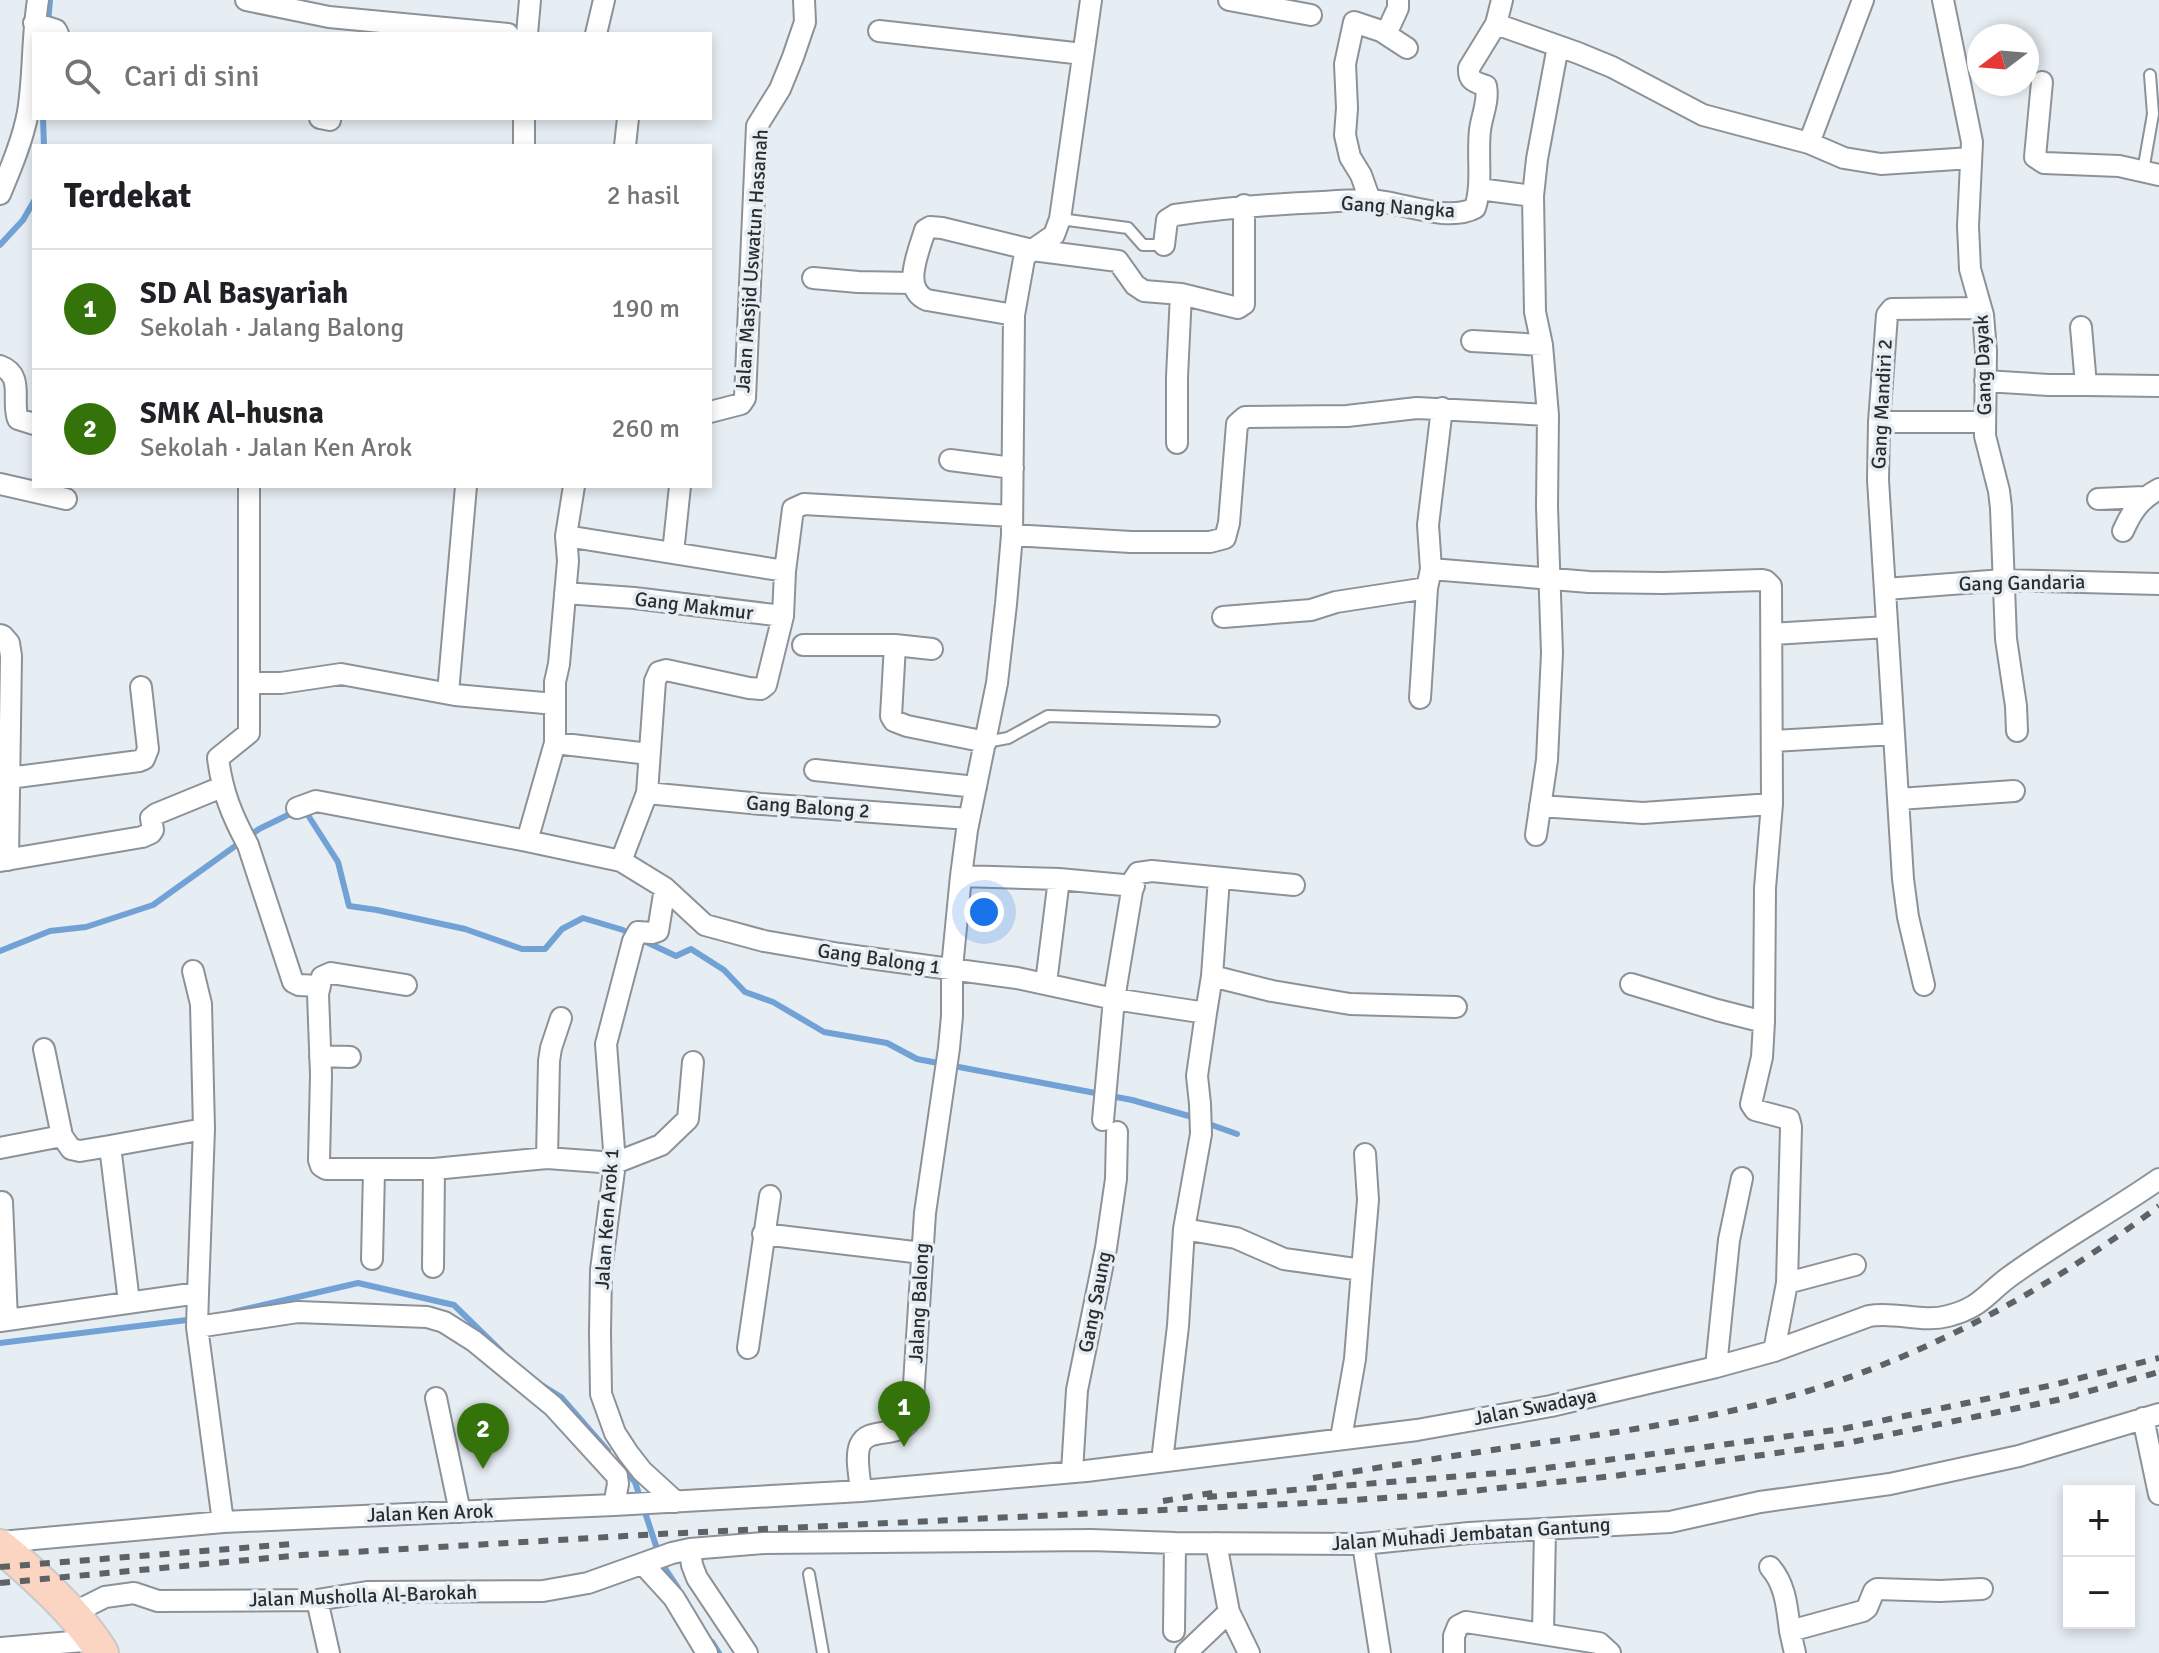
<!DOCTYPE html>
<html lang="id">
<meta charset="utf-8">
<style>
body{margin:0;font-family:Signika,sans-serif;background:#f2f2f2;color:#202124}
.controls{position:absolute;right:24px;bottom:24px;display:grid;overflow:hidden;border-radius:0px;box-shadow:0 4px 12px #0003}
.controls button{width:72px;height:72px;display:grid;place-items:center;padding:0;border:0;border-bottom:2px solid #e0e0e0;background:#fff;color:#202124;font:40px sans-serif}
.compass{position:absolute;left:1967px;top:24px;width:72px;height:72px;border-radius:50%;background:#fff;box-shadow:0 4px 12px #0003;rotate:254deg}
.you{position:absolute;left:984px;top:912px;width:28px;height:28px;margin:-20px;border:6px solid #fff;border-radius:50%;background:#1a73e8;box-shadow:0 0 0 12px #1a73e833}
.badge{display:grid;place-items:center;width:52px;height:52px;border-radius:50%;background:#34730a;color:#fff;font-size:26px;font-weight:700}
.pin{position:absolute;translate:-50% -66px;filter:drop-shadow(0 2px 4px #0008)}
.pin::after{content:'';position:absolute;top:42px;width:28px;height:24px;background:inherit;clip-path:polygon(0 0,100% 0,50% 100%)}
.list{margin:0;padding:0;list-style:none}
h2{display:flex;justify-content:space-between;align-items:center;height:104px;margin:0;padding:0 32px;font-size:34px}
h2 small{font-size:26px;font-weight:400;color:#757577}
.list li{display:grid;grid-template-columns:52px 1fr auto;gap:24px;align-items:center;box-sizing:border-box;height:120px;padding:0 32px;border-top:2px solid #e0e0e0}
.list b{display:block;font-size:30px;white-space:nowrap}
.list p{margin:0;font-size:26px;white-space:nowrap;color:#757577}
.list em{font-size:26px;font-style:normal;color:#757577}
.icon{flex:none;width:44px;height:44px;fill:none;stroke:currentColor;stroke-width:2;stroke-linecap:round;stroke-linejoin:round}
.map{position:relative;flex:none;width:2159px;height:1653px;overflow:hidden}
.search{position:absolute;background:#fff;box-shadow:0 4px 12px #0003;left:32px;top:32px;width:680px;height:88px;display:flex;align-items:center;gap:20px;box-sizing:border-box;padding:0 28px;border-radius:0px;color:#757577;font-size:30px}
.panel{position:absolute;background:#fff;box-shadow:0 4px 12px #0003;left:32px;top:144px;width:680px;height:344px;border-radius:0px}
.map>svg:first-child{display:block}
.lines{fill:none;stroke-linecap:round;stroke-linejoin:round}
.stream{stroke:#71a1d5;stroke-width:6}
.service-casing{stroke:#8c9298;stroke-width:14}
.minor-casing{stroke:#8c9298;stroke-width:24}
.primary-casing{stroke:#c8c9c9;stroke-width:36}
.service{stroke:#fff;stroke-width:10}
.minor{stroke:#fff;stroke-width:20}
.primary{stroke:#fbd4c2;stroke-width:32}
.rail{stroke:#5e6265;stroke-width:6;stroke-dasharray:10 10;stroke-linecap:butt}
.labels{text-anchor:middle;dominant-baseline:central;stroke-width:7;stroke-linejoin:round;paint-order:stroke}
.street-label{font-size:20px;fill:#2b2e30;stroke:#e6edf3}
</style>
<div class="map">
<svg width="2159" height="1653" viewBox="0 0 2159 1653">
<rect width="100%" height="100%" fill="#e6edf3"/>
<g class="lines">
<path class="stream" d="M 48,24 L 50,0
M 43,118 L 44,146
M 0,245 L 23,220 L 34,201
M 304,809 L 338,862 L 349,906 L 377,910 L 465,929 L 522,949 L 545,949 L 562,929 L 583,918 L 623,930 L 632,935
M 642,940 L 676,956 L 691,949 L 724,970 L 745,992 L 773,1002 L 824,1032 L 887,1043 L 917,1059 L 1132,1100 L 1196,1118
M 0,951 L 50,931 L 86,927 L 153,905 L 259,829 L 294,812
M 1206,1123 L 1237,1134
M 233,1312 L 358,1283 L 454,1305 L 501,1351
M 0,1343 L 195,1319
M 543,1386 L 561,1397 L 608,1451
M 621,1466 L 635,1482 L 662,1564 L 678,1588
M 712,1642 L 719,1653"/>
<defs>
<path id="service" d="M 2143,171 L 2153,114 L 2150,75
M 1060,219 L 1128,228 L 1143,245 L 1164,245
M 986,742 L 1008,738 L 1048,716 L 1214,721
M 809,1574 L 823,1653"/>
<path id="minor" d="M 246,0 L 329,17 L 508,34
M 1229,0 L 1311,15
M 1943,0 L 1972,142 L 1968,226 L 1970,269 L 1983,315 L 1986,351 L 1985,436 L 1999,491 L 2001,508 L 2006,639 L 2016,706 L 2017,731
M 34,23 L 56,30 L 58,34
M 1496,24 L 1578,53 L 1612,67 L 1703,115 L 1809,143 L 1844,158 L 1881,164 L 1971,158
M 879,31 L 1083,54
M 527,34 L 530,0
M 596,34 L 604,0
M 1386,34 L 1398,8 L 1398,0
M 2042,82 L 2035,157 L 2044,163 L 2119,166 L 2159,175
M 320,118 L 330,120
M 1809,143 L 1863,0
M 524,146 L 524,118
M 625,146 L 628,118
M 1479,189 L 1533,196
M 0,194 C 11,168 23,139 28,112 C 34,75 32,37 38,0
M 1370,200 L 1361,175 L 1350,157 L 1345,135 L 1347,108 L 1345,64 L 1354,22 L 1381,31 L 1407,48
M 1164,245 L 1167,220 L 1175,215 C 1224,208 1273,204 1323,202 C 1341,201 1360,199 1378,201 C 1406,204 1449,222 1475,208 C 1483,183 1477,156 1480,130 C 1482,115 1489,101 1486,86 C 1475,82 1468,81 1469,68 L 1496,24 L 1502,0
M 813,278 L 858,282 L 912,283
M 1014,315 L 927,300 C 901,289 919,251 925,230 L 930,227 L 942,228 L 1032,250 L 1118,261 L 1135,285 L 1144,291 L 1181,294 L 1238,308 L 1244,304 L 1244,205
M 1472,341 L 1542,345
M 0,366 C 25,375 11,401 18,419 L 34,424
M 1985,381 L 2049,385 L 2086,385 L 2081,327
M 2086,385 L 2159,386
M 710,412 L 741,404 L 745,398 L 757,126 L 780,89 L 793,57 L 805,22 L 804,0
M 1879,422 L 1985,422
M 1177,443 L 1177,377 L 1181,294
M 950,460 L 1013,468
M 0,484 L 66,499
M 249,486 L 249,733 L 218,758 C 222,791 232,816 248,845 L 293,982 L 299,985 L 319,986
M 2098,499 L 2144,497
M 2123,531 C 2132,511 2140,499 2159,489
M 1012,535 L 1131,542 L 1210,542 L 1225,538 L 1229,523 L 1237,424 L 1245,417 L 1347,416 L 1417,408 L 1548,415
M 566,536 L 785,571
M 673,553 L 680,486
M 1431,569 L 1589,582 L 1663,583 L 1762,580 L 1766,581 L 1771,586 L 1772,804 L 1765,888 L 1764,1022 L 1762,1057 L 1751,1104 L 1755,1110 L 1789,1119 L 1791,1127 L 1787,1283 L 1774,1351
M 1886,589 L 2003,580 L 2159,584
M 565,593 L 634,598 L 783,616 L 785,571 L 793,509 L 804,504 L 1012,516
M 1223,617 L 1311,610 L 1336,602 L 1427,588
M 1772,634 L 1887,627
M 0,635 L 3,636 L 9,643 L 11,656 L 8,860
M 803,645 L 895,645 L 891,716 L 894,721 L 907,726 L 986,742
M 895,645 L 932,649
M 249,683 L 281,683 L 341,674 L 455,695 L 555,704
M 448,693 L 466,486
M 1420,698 L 1427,588 L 1431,569 L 1428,525 L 1442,408
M 1894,734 L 1878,480 L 1879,422 L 1887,315 L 1892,309 L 1981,308
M 1772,741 L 1894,734 L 1903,879 L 1908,917 L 1924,985
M 555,743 L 649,754
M 815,770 L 976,787
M 9,778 L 139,761 L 144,759 L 148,749 L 141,687
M 647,793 L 761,804 L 969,819
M 1899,799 L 2014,791
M 1540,806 L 1643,813 L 1772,804
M 297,808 L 316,801 L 527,841 L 621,861 L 665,888 L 705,925 L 764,941 L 840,954 L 1017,978 L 1114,999 L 1206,1013 L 1212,976 L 1272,991 L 1350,1004 L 1456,1007
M 1536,835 L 1547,760 L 1552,653 L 1547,507 L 1548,415 L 1542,345 L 1535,312 L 1533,196 L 1537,159 L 1558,46
M 527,841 L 555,743 L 555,682 L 559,664 L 568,561 L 566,536 L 574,486
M 0,861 L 142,837 L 151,833 L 153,830 L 151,818 L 156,814 L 222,787
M 621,861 L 647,793 L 655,681 L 659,672 L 666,670 L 749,688 L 761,689 L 766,685 L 783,616
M 961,876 L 1059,879 L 1134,886
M 665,888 L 658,931 L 652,933 L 638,932 L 633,941 L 606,1044 L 615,1163 L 601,1270 L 600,1333 L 601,1394 L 615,1433 L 628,1453 L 642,1471 L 676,1502
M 193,971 L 201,1004 L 204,1129 L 198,1293
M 1212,976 L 1219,878
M 1046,983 L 1059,879
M 1631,984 L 1717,1010 L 1764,1022
M 406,985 L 331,973 L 322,977 L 318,994 L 321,1075 L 319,1160 L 321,1166 L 326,1169 L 434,1169 L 547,1158 L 615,1163 L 661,1145 L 688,1119 L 693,1062
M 44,1049 L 62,1136 L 71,1149 L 80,1151 L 110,1146 L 129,1302
M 320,1056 L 350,1057
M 1103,1120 L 1114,999 L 1134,879 L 1138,873 L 1152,871 L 1294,885
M 110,1146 L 204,1129
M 0,1148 L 62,1136
M 547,1158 L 549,1061 L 551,1048 L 561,1018
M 2,1202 L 7,1320
M 1184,1229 L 1236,1238 L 1284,1259 L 1362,1270 L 1368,1200 L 1365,1154
M 763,1234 L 922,1253
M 372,1259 L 374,1171
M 433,1267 L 434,1169
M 1787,1283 L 1855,1265
M 0,1321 L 198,1293 L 197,1327 L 298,1312 L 427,1317 L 444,1322 L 474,1341 L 553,1406 L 617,1476 L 618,1484 L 614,1505
M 197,1327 L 223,1522
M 748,1348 L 770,1196
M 1716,1367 L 1729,1240 L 1742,1178
M 436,1398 L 460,1512
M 2143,1418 L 2159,1494
M 1341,1438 L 1355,1359 L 1362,1270
M 1162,1461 L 1178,1326 L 1184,1229 L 1201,1134 L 1200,1104 L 1197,1076 L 1206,1013
M 1072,1472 L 1077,1390 L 1106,1248 L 1116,1179 L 1117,1132
M 861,1491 C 860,1478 855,1457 860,1445 C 869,1424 904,1442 912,1415 L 925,1213 L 949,1048 L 952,1016 L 952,968 L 961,876 L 967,830 L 997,683 L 1006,604 L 1012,535 L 1014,315 L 1024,259 L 1028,253 L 1054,235 L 1060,219 L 1091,0
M 0,1542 L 223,1522 L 614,1505 L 861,1491 L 1086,1471 L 1417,1430 L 1551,1406 L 1716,1367 L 1774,1351 L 1869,1316 C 1895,1311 1922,1323 1948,1316 C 1980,1308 1985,1295 2009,1277 C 2057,1242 2110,1213 2159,1179
M 1216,1543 L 1229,1612 L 1249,1653
M 1363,1544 L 1380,1653
M 690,1549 L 692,1565 L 697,1578 L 747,1653
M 643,1564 L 674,1598 L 707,1653
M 1770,1567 C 1786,1585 1787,1608 1790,1631 L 1863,1611 L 1867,1608 L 1874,1591 L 1877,1589 L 1940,1591 L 1982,1589
M 317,1600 L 329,1653
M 71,1614 L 105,1597 L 134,1593 L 158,1601 L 317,1600 L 367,1592 L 543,1591 L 588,1583 L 672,1553 L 690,1549 L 764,1543 L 1091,1540 L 1175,1543 L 1363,1544 L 1469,1533 L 1670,1522 L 1760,1502 L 1890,1484 L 2019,1456 L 2159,1414
M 1174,1631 L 1175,1543
M 1790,1631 L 1795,1653
M 1543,1634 L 1545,1529
M 0,1648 L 95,1640
M 1186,1653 L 1229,1612
M 1454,1653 L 1454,1636 L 1458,1626 L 1466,1622 L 1599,1643 L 1610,1653"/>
<path id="primary" d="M 0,1546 C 32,1572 82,1618 102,1653"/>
</defs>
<use href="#service" class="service-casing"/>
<use href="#minor" class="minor-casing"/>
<use href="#primary" class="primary-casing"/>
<use href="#service" class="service"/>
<use href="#minor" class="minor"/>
<use href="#primary" class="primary"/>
<path class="rail" d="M 1313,1478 C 1389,1466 1464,1454 1540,1443 C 1618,1432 1696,1421 1772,1401 C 1912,1365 2044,1293 2159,1206
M 1207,1497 L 1523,1471 L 1842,1429 L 2053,1385 L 2159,1358
M 1163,1501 L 1218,1492
M 0,1567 L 292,1544
M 0,1583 L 302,1555 L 660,1534 L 1308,1503 L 1443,1494 L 1614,1476 L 1847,1443 L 2057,1400 L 2159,1372"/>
</g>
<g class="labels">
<g class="street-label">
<text transform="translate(1398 207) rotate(4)">Gang Nangka</text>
<text transform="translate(752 261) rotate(-86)">Jalan Masjid Uswatun Hasanah</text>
<text transform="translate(1983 365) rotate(-92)">Gang Dayak</text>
<text transform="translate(1882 404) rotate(-87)">Gang Mandiri 2</text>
<text transform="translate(2022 583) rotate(-1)">Gang Gandaria</text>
<text transform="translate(694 606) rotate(7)">Gang Makmur</text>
<text transform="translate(808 807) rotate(4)">Gang Balong 2</text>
<text transform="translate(879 959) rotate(8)">Gang Balong 1</text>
<text transform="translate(607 1219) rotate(-86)">Jalan Ken Arok 1</text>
<text transform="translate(1095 1302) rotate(-79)">Gang Saung</text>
<text transform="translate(919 1303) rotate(-87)">Jalang Balong</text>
<text transform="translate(1535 1407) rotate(-11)">Jalan Swadaya</text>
<text transform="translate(430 1513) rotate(-2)">Jalan Ken Arok</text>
<text transform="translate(1471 1534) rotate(-4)">Jalan Muhadi Jembatan Gantung</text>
<text transform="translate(363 1596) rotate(-2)">Jalan Musholla Al-Barokah</text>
</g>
</g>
</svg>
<div class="controls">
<button>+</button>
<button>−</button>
</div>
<svg class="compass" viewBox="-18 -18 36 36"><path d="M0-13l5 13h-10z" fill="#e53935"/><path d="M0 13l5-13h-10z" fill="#757577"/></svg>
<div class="you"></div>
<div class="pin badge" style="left:904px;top:1447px">1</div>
<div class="pin badge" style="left:483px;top:1469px">2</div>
<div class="search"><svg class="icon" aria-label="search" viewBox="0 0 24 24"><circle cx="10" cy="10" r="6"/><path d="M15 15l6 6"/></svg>Cari di sini</div>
<section class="panel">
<h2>Terdekat<small>2 hasil</small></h2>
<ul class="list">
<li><span class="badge">1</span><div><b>SD Al Basyariah</b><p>Sekolah · Jalang Balong</p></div><em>190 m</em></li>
<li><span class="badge">2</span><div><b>SMK Al-husna</b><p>Sekolah · Jalan Ken Arok</p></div><em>260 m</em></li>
</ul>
</section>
</div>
